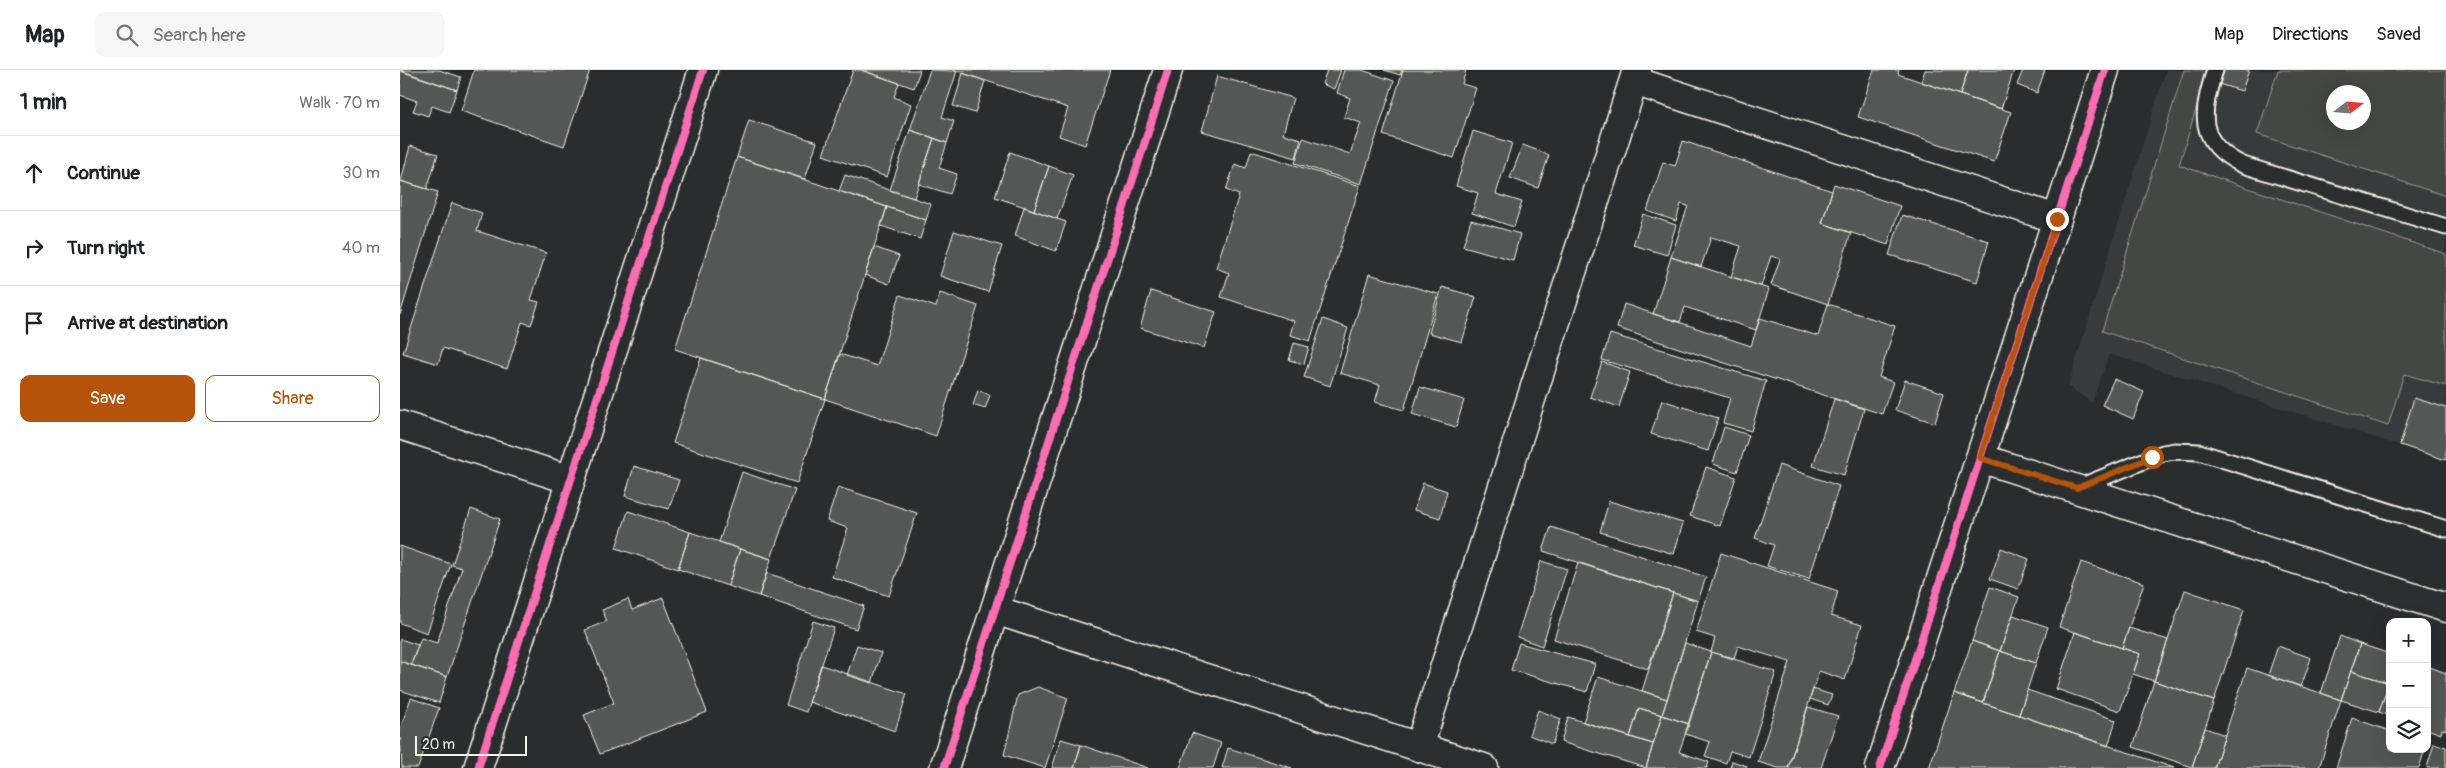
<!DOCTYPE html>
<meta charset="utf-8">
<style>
body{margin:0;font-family:Pangolin,sans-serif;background:#f6f6f6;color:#202124}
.controls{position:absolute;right:15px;bottom:15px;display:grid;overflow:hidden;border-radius:10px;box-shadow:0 5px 20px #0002}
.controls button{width:45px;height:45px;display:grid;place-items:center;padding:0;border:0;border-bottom:1px solid #e0e0e0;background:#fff;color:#202124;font:25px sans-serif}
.compass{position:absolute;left:1926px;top:15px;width:45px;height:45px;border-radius:50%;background:#fff;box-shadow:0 5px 20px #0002;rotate:74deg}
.scale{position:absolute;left:15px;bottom:12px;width:112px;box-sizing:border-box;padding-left:5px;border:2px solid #f4f1e8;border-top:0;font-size:14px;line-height:18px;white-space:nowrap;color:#f4f1e8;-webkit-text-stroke:4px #2a2d2e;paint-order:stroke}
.stop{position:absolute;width:15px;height:15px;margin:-11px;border:4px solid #b45309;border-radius:50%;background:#fff}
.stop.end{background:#b45309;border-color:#fff;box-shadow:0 1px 5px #0008}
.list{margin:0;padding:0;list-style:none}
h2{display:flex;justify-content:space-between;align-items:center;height:65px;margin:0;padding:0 20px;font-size:21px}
h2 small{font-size:16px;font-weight:400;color:#757577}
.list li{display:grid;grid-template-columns:32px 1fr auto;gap:15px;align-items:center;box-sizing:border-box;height:75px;padding:0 20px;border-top:1px solid #e0e0e0}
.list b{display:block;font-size:19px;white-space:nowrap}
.list em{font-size:16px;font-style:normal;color:#757577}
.actions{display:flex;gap:10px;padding:15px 20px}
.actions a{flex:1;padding:11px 0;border:1px solid #b45309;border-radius:10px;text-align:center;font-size:18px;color:#b45309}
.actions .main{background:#b45309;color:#fff}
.icon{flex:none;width:28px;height:28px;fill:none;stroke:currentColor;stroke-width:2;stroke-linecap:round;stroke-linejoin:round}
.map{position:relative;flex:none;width:2046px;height:698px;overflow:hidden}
header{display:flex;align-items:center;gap:30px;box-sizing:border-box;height:70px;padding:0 25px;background:#fff;border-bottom:1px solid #e0e0e0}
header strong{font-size:24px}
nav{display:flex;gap:28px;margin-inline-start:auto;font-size:18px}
.search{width:350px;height:45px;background:#f6f6f6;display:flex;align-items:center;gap:12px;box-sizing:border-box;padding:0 18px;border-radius:10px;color:#757577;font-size:19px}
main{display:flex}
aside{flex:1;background:#fff}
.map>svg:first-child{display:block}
.built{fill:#373a3a;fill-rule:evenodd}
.green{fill:#444645;stroke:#9c9c96;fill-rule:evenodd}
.building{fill:#555756;stroke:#f4f1e8}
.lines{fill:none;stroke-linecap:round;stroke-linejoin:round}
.lane-casing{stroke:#f4f1e8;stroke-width:19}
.street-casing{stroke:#f4f1e8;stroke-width:31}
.lane{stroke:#2a2d2e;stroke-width:15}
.street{stroke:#2a2d2e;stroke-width:28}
.cycleway-casing{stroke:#2a2d2e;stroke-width:11}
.cycleway{stroke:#f96db3;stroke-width:8}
.route{stroke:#b45309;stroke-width:6}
</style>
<header>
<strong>Map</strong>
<div class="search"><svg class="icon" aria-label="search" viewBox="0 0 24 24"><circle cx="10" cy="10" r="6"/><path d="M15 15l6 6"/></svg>Search here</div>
<nav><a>Map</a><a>Directions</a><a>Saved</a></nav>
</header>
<main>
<aside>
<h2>1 min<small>Walk · 70 m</small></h2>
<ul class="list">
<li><svg class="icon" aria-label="ahead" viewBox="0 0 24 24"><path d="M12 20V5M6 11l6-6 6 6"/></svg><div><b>Continue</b></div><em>30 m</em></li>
<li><svg class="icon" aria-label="right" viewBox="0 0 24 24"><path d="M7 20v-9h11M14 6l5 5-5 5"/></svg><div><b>Turn right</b></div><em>40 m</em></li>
<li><svg class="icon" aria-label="arrive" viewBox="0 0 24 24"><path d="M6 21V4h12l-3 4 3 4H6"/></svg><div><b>Arrive at destination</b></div></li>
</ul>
<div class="actions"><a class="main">Save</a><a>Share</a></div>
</aside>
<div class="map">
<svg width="2046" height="698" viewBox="0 0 2046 698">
<rect width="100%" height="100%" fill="#2a2d2e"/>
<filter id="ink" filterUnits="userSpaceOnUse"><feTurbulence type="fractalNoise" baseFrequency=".02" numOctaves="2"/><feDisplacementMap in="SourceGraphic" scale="10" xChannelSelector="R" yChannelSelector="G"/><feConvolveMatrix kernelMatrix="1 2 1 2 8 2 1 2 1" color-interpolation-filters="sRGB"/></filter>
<g filter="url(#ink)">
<path class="built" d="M 1766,0 L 1784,0 L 1702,261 L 1988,356 L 2004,304 L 2046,316 L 2046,390 L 1709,284 L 1692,333 L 1668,316 Z
M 1808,0 L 2046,0 L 2046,184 L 1779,95 ZM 1934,22 L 1964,22 L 1964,52 L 1934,52 Z"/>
<path class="green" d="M 1784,0 L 1808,0 L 1779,95 L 2046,184 L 2046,316 L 2004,304 L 1988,356 L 1702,261 Z
M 1878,0 L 2046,0 L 2046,126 L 1857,64 ZM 1934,22 L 1964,22 L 1964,52 L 1934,52 Z"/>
<path class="building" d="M 0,0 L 39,0 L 61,7 L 57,20 Z
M 74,0 L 190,0 L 164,76 L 61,41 Z
M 453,0 L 461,0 L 499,13 L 494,27 L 511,34 L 487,107 L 423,85 Z
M 461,0 L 520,0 L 514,18 Z
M 530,0 L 557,1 L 542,47 L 554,51 L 547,73 L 510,60 Z
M 553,0 L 710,0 L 685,75 L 659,66 L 668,38 Z
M 927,0 L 941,0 L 934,19 L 922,14 Z
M 944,0 L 962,0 L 994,11 L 961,114 L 895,93 L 903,68 L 950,84 L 961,53 L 944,47 L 950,28 L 937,23 Z
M 984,0 L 1002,0 L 1000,5 Z
M 1003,0 L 1066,0 L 1062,14 L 1076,18 L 1054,88 L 983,65 Z
M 1474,0 L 1499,0 L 1498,4 L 1611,42 L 1594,92 L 1458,47 Z
M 1525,0 L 1568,0 L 1560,25 L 1521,12 Z
M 1568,0 L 1614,0 L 1601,39 L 1560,25 Z
M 1623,0 L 1645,0 L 1637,23 L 1617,15 Z
M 1820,0 L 1849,0 L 1842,21 L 1815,13 Z
M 0,1 L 57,20 L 49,42 L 32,36 L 28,46 L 13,41 L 17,31 L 0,25 Z
M 563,3 L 585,11 L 575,43 L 553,36 Z
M 817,6 L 893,28 L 883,64 L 901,69 L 896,88 L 802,61 Z
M 349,50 L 417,72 L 405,109 L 337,87 Z
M 510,60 L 534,68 L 514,128 L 490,120 Z
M 1073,61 L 1112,73 L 1096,124 L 1122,132 L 1114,157 L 1072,143 L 1078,123 L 1056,116 Z
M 534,68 L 547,73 L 539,98 L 557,104 L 550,124 L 519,114 Z
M 1283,71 L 1432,121 L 1422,153 L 1451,163 L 1428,234 L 1371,215 L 1380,189 L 1371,186 L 1361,216 L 1331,207 L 1341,176 L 1311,167 L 1301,197 L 1271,187 L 1288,136 L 1281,134 L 1276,151 L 1247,141 L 1263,92 L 1275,96 Z
M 1123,75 L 1149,85 L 1138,118 L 1110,108 Z
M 10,76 L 38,84 L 27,119 L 1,111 Z
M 851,81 L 960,116 L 910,271 L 890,265 L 894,251 L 821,227 L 829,203 L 816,198 L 839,125 L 826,120 L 835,94 L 846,98 Z
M 610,82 L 649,96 L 634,140 L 595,127 Z
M 337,87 L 487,137 L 425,329 L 275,279 Z
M 649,96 L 673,105 L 657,149 L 634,140 Z
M 445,105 L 531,134 L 526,150 L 439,121 Z
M 0,111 L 38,122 L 0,245 Z
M 1434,114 L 1500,136 L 1488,175 L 1422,153 Z
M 52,133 L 82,143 L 77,161 L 146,183 L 131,230 L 139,232 L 131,255 L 122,252 L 107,299 L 43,278 L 38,294 L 3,283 Z
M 487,137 L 526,150 L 520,169 L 481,156 Z
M 624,137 L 666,152 L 656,181 L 615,166 Z
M 1243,144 L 1276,155 L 1267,185 L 1233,175 Z
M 1502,145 L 1589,171 L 1577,212 L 1489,185 Z
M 1071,150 L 1120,164 L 1113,190 L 1063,176 Z
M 554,161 L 602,176 L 588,222 L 540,206 Z
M 474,177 L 499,186 L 489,214 L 465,205 Z
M 1271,187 L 1369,219 L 1356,260 L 1285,237 L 1280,252 L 1253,244 Z
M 969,204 L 1038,224 L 1004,340 L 975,332 L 980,315 L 940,303 Z
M 1042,217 L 1076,227 L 1062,272 L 1029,263 Z
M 751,221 L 816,242 L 804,278 L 740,258 Z
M 540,223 L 578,236 L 536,366 L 425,329 L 440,284 L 477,296 L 500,225 L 536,237 Z
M 1224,234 L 1351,276 L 1360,248 L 1418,266 L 1428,234 L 1495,256 L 1479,307 L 1493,312 L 1482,344 L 1217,258 Z
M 923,249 L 948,258 L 930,316 L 904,307 Z
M 1210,264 L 1366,311 L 1351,361 L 1323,353 L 1330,328 L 1202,290 Z
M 894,273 L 909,277 L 904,294 L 889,290 Z
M 301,288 L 425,329 L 397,413 L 273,373 Z
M 1202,292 L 1230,302 L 1219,337 L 1190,327 Z
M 1714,309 L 1744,322 L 1733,349 L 1702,335 Z
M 1505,310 L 1544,323 L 1535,353 L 1495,340 Z
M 1020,317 L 1064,330 L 1056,357 L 1012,344 Z
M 578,320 L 590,325 L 585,339 L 573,335 Z
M 2014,328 L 2046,338 L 2046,390 L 2000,375 Z
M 1434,329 L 1464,339 L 1444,405 L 1413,396 Z
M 1262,330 L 1318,348 L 1308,381 L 1251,364 Z
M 1324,357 L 1349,365 L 1337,402 L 1313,394 Z
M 1379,395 L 1439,416 L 1409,509 L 1367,496 L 1374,475 L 1355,468 Z
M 234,396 L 279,410 L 269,439 L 225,426 Z
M 1306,397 L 1336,407 L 1320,456 L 1290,446 Z
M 342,402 L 395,420 L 371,489 L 319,472 Z
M 1023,413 L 1047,421 L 1040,448 L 1014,440 Z
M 438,417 L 517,443 L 489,526 L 432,507 L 448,458 L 427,451 Z
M 1209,431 L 1283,453 L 1274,484 L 1200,462 Z
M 71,439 L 100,449 L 47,607 L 11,595 L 21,568 L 37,573 L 62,498 L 52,495 Z
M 228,441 L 290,462 L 278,499 L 216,478 Z
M 1151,457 L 1306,507 L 1298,531 L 1143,481 Z
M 290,462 L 340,479 L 328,516 L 278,499 Z
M 0,476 L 51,494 L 27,563 L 0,553 Z
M 1601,478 L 1629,489 L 1618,519 L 1590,509 Z
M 340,479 L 371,489 L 359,526 L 328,516 Z
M 1321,483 L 1438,521 L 1431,546 L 1462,555 L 1445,610 L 1419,601 L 1388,698 L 1378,698 L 1358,692 L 1390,592 L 1338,576 L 1334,588 L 1311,582 L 1315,568 L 1296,562 Z
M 1141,491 L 1167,499 L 1142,576 L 1117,567 Z
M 1681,492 L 1744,513 L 1722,578 L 1659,557 Z
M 1178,493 L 1273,523 L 1248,599 L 1154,569 Z
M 367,503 L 464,536 L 456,559 L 359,526 Z
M 1590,517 L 1619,527 L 1600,581 L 1572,571 Z
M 1785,520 L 1844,540 L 1814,631 L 1754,611 Z
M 1273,523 L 1298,531 L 1267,629 L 1242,621 Z
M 263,528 L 307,642 L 200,684 L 184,645 L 214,633 L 185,560 L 207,551 L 202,540 L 228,529 L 232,540 Z
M 1613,545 L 1648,557 L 1636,593 L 1600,581 Z
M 413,551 L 434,558 L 406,642 L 386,635 Z
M 1729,558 L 1768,570 L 1754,611 L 1733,604 L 1740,584 L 1722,578 Z
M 1675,562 L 1740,584 L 1720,641 L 1656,619 Z
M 1940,566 L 1960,574 L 1941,630 L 1921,623 Z
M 0,569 L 18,575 L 11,595 L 0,591 Z
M 1572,571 L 1600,581 L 1583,633 L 1554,623 Z
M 1119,573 L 1195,594 L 1187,622 L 1111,600 Z
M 1285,573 L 1311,582 L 1289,654 L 1262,645 Z
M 1960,574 L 1990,584 L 1989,613 L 1951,601 Z
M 457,575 L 481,583 L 472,613 L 447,605 Z
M 1878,576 L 1911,588 L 1901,617 L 1868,605 Z
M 1600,581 L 1636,593 L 1619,645 L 1583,633 Z
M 1311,582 L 1376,602 L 1349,687 L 1330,681 L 1326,693 L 1305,686 L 1310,672 L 1285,664 Z
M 0,591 L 47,607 L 39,633 L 0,620 Z
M 421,595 L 507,624 L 495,661 L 409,632 Z
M 2027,596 L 2046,603 L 2046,660 L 2042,659 L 2041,664 L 2027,659 Z
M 1847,598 L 1941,630 L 1919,698 L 1814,698 Z
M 1951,601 L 1989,613 L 1979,642 L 1941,630 Z
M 1198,607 L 1267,629 L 1262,645 L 1239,638 L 1230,667 L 1183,652 Z
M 1754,611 L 1814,631 L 1792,697 L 1733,677 Z
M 1990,611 L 1990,646 L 1979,642 Z
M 638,617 L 668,628 L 645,698 L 604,685 L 618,625 Z
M 1413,619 L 1432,625 L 1428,635 L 1410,629 Z
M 1627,620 L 1716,650 L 1708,676 L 1619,645 Z
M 1554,623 L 1619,645 L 1774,698 L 1529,698 Z
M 11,628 L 39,638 L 18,698 L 2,698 L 0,659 Z
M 1408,637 L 1438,646 L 1421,698 L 1388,698 Z
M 1239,638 L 1262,645 L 1253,674 L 1230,667 Z
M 1138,640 L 1161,649 L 1152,674 L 1129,665 Z
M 1262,645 L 1289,654 L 1279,682 L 1309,692 L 1307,698 L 1246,698 Z
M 1168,647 L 1253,674 L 1246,698 L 1161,672 Z
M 1952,648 L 1990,661 L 1990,679 L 2025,679 L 2019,698 L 1936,698 Z
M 1805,658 L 1825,665 L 1814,698 L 1795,698 L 1792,697 Z
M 792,663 L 821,673 L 813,698 L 780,698 Z
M 661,669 L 681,675 L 674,698 L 652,698 Z
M 2034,673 L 2046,677 L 2046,698 L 2027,698 Z
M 681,675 L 748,698 L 674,698 Z
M 828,678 L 892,698 L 822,698 Z
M 1332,691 L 1347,696 L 1346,698 L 1330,698 Z"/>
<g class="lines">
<defs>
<path id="lane" d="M 1815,0 C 1801,43 1796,73 1843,95 L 2046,157
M 1677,418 L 1763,383 L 1775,381 L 1799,382 L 2046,459"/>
<path id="street" d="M 1234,11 L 1657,149
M 0,355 L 171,410
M 1580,388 L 2046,538
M 595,540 L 1084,698
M 1019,677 L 1237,0
M 78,698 L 303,0
M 544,698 L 768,0
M 1480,698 L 1705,0"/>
</defs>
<use href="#lane" class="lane-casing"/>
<use href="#street" class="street-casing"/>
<use href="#lane" class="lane"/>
<use href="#street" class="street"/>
<defs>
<path id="cycleway" d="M 78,698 L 303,0
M 544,698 L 768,0
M 1480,698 L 1705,0"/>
</defs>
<use href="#cycleway" class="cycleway-casing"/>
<use href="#cycleway" class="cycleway"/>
</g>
</g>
<g class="lines" filter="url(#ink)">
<path class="route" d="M 1657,149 L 1580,388 L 1677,418 L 1752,387"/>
</g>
</svg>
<div class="controls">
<button>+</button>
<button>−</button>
<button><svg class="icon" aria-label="layers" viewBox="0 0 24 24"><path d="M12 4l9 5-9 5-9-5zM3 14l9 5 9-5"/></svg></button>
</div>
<svg class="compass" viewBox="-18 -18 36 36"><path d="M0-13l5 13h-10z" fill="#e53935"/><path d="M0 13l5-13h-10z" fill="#757577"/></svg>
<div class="scale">20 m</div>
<div class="stop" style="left:1752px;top:387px"></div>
<div class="stop end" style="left:1657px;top:149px"></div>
</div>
</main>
